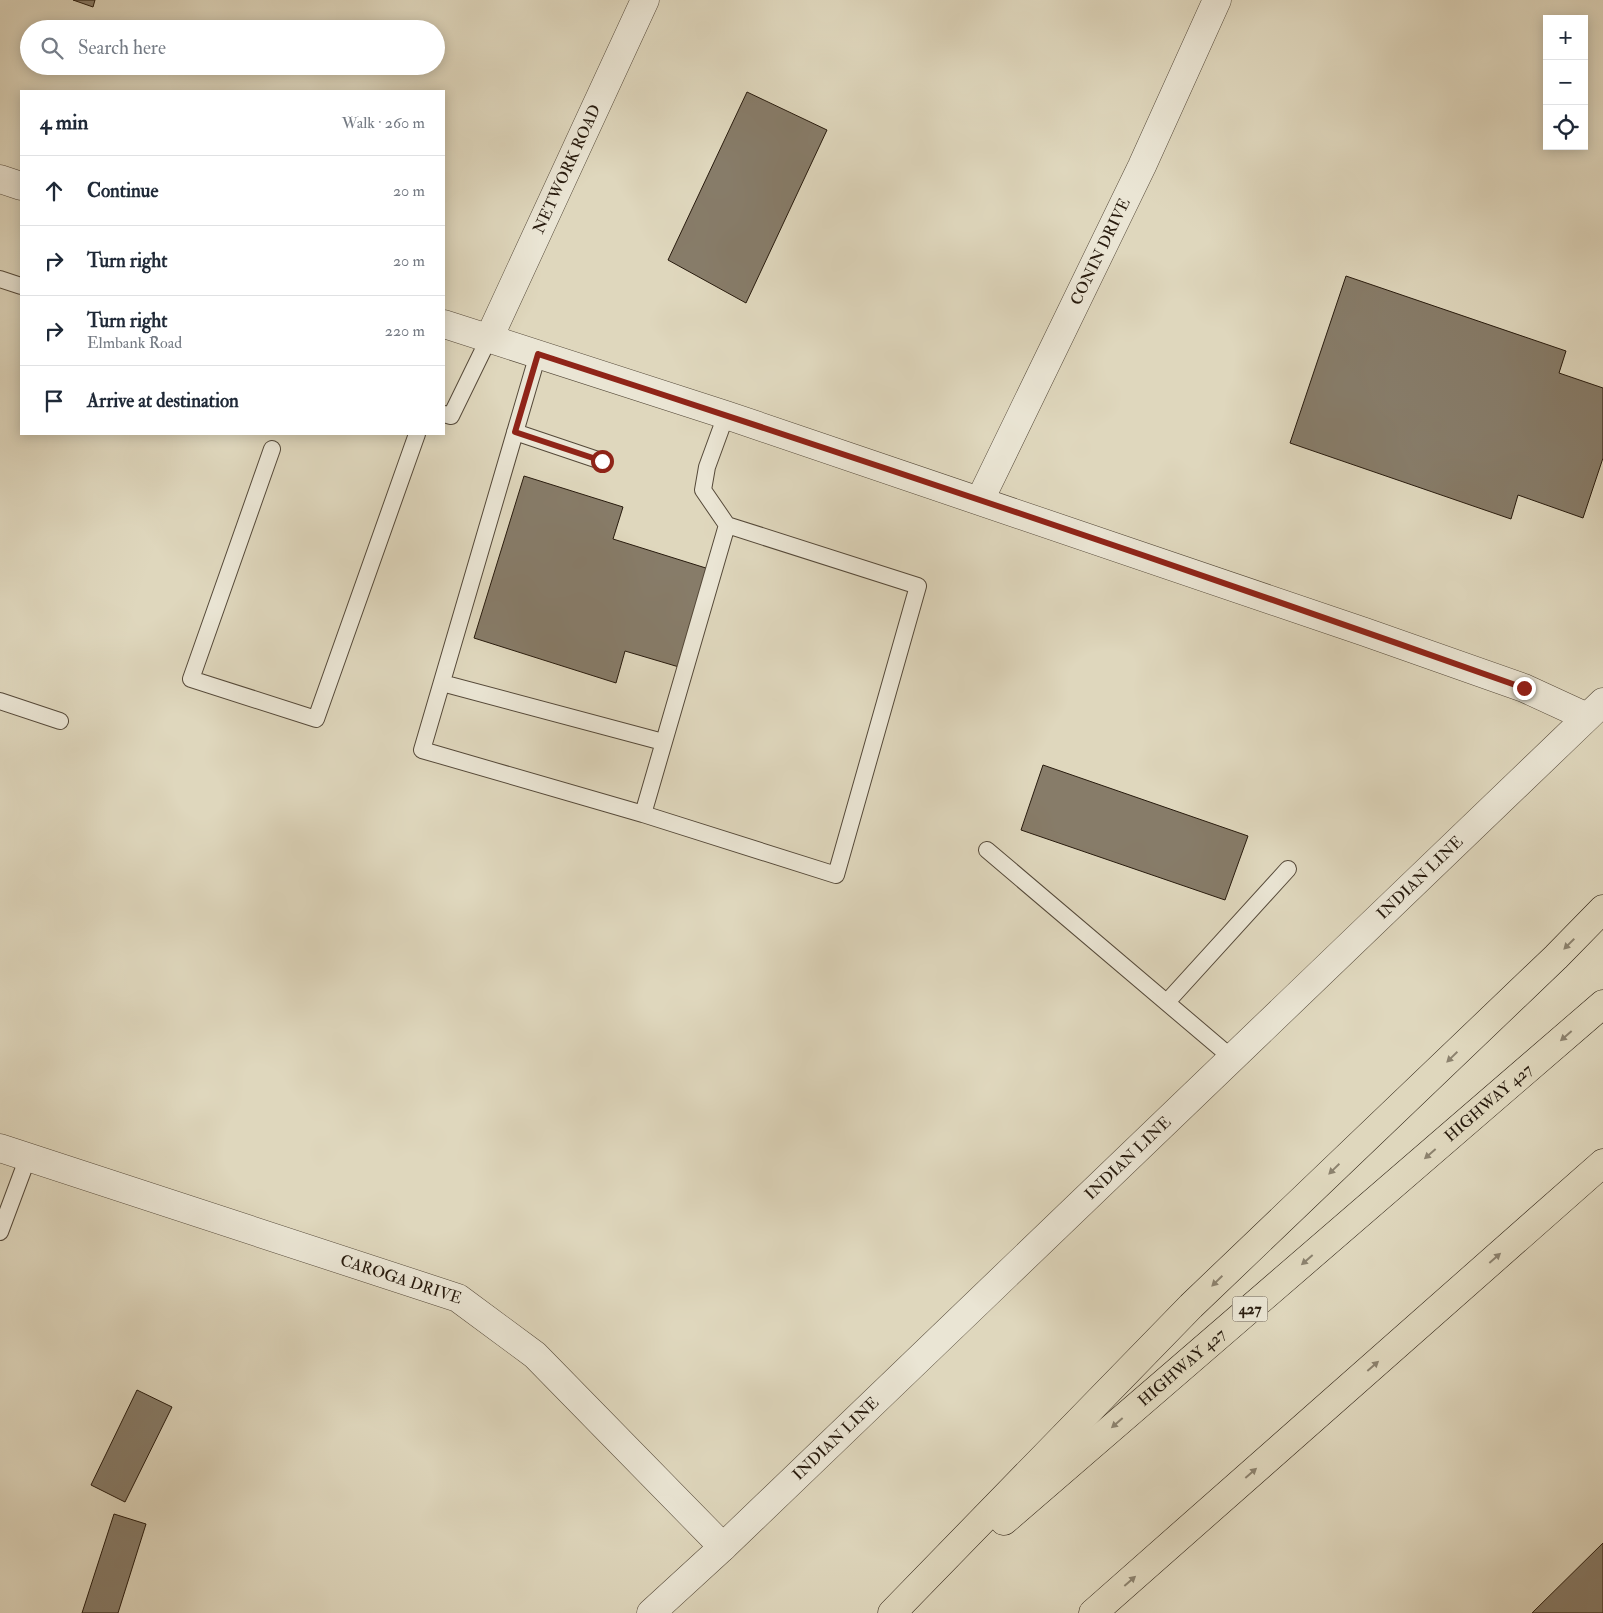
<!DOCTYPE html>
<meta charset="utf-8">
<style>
body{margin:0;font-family:"IM FELL Double Pica",serif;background:#f2f2f3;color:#1f2937}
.controls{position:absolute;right:15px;top:15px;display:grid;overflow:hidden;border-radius:0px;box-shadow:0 2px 12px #0003}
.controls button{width:45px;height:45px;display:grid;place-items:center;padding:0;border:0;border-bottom:1px solid #e0e1e3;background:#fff;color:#1f2937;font:25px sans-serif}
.stop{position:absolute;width:15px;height:15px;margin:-11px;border:4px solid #8f2418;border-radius:50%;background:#fff}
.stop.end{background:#8f2418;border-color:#fff;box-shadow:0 1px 5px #0008}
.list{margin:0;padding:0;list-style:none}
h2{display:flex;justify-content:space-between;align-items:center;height:65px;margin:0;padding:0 20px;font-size:21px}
h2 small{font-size:16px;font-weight:400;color:#747a83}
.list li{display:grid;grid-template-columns:32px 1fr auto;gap:15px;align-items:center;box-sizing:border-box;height:70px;padding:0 20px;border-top:1px solid #e0e1e3}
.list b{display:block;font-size:19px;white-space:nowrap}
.list p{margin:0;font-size:16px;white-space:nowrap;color:#747a83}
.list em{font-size:16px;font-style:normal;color:#747a83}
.icon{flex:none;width:28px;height:28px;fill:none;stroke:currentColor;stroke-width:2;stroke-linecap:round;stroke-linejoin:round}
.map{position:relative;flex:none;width:1603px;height:1613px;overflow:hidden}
.search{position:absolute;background:#fff;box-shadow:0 2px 12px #0003;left:20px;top:20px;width:425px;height:55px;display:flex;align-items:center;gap:12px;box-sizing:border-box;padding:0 18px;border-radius:28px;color:#747a83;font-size:19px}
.panel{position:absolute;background:#fff;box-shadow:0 2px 12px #0003;left:20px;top:90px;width:425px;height:345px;border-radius:0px}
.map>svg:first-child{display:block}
.building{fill:#877c69;stroke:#271a0d}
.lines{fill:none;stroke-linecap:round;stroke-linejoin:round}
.service-casing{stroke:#554939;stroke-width:18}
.minor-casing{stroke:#554939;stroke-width:29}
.motorway-casing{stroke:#271a0d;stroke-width:29}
.service{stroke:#eae5d4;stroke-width:16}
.minor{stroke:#eae5d4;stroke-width:28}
.motorway{stroke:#dfd7bd;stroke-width:28}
.oneway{fill:#8c826e}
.route{stroke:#8f2418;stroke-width:6}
.labels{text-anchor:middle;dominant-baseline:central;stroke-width:4;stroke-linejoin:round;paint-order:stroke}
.shield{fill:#eae5d4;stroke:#625749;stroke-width:1}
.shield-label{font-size:15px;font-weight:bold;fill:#271a0d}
.street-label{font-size:16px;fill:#271a0d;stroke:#eae5d4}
</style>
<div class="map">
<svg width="1603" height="1613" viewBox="0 0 1603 1613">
<rect width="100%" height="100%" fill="#dfd7bd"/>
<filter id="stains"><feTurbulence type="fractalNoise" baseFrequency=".004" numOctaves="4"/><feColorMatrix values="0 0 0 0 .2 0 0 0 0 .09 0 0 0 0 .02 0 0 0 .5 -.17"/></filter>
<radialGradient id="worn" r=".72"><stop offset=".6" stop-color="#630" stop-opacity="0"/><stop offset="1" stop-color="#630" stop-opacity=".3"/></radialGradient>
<path class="building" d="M 73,0 L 95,0 L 93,7 Z
M 747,92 L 827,130 L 746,303 L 668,260 Z
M 1346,276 L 1566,351 L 1559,373 L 1603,388 L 1603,458 L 1583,518 L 1518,495 L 1511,519 L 1290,443 Z
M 524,476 L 623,507 L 613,539 L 709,569 L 679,667 L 625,651 L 616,683 L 474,638 Z
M 1043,765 L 1248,836 L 1225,900 L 1021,830 Z
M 137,1390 L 172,1407 L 125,1502 L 91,1485 Z
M 114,1514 L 146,1524 L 118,1613 L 82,1613 Z
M 1603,1543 L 1603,1613 L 1532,1613 Z"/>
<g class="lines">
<defs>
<path id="service" d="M 0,279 L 21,286
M 538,354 L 422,750 L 643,814 L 836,875 L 918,586 L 727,525 L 643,814
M 444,414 L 451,416 L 489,338
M 726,415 L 707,467 L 703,490 L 727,525
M 515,432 L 601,461
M 272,449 L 191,679 L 316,719 L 417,434
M 442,683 L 663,742
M 0,701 L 60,721
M 987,850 L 1232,1058
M 1167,1002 L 1288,869
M 0,1232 L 28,1157"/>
<g id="minor">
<path d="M 0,179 L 21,186"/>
<path d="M 444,324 L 726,415 L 1365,632 L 1524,688 L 1587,717"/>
<path id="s1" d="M 489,338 L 645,0"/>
<path id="s2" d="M 980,500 L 1142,166 L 1217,0"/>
<path id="s3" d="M 0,1148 L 458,1298 L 535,1355 L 723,1547"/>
<path id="s4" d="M 651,1613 L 723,1547 L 1603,702"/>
</g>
<g id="motorway">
<path id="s5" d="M 1004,1521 L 1603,1004"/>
<path d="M 892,1613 L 1191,1306 L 1556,957 L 1603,909"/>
<path d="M 1093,1613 L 1603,1163"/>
</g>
</defs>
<use href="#service" class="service-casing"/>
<use href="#minor" class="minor-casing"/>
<use href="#motorway" class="motorway-casing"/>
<use href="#service" class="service"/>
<use href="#minor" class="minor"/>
<use href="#motorway" class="motorway"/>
</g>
<defs><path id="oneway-solid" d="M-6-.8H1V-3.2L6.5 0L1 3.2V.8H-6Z" transform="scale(1.25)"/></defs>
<g class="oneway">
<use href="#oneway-solid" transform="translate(1569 944) rotate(135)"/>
<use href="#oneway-solid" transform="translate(1566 1036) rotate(139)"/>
<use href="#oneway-solid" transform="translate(1452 1057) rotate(136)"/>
<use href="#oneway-solid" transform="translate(1430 1154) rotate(139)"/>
<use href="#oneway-solid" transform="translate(1334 1169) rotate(136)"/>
<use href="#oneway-solid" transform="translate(1495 1258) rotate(-41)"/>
<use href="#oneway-solid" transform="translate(1307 1260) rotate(139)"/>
<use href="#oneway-solid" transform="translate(1217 1281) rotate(136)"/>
<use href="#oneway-solid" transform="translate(1373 1366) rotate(-41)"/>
<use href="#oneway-solid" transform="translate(1117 1423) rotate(139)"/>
<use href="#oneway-solid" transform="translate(1251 1473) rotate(-41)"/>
<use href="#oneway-solid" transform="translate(1130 1581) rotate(-41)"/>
</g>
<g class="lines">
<path class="route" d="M 602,461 L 515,432 L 538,354 C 868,461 1197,572 1524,688"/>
</g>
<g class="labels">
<rect class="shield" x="1232.5" y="1296.5" width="35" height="25" rx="4"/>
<g class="shield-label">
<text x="1250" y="1309">427</text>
</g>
<g class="street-label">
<text stroke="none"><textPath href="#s1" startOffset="186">NETWORK ROAD</textPath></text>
<text stroke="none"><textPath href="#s2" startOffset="276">CONIN DRIVE</textPath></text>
<text stroke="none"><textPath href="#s4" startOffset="1064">INDIAN LINE</textPath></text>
<text stroke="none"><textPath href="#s5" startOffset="640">HIGHWAY 427</textPath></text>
<text stroke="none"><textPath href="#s4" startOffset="659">INDIAN LINE</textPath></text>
<text stroke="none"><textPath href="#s3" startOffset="422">CAROGA DRIVE</textPath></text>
<text stroke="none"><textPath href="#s5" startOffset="235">HIGHWAY 427</textPath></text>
<text stroke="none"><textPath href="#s4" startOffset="254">INDIAN LINE</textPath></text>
</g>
</g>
<rect width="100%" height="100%" filter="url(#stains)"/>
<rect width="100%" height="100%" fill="url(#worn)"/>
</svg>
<div class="controls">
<button>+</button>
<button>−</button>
<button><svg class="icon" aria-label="locate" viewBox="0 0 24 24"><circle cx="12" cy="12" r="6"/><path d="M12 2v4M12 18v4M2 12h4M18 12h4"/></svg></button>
</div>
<div class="stop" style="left:602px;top:461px"></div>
<div class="stop end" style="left:1524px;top:688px"></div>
<div class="search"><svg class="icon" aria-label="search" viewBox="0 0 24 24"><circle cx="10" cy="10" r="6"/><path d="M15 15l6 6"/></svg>Search here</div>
<section class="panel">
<h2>4 min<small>Walk · 260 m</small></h2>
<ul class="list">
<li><svg class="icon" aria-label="ahead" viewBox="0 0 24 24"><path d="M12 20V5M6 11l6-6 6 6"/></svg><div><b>Continue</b></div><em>20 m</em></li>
<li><svg class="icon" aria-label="right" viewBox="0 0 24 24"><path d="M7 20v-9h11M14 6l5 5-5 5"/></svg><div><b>Turn right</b></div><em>20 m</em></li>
<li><svg class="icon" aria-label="right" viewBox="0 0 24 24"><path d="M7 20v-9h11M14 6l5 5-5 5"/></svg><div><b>Turn right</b><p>Elmbank Road</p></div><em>220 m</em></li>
<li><svg class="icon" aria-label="arrive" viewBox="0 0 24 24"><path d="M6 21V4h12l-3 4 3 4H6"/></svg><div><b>Arrive at destination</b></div></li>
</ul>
</section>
</div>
